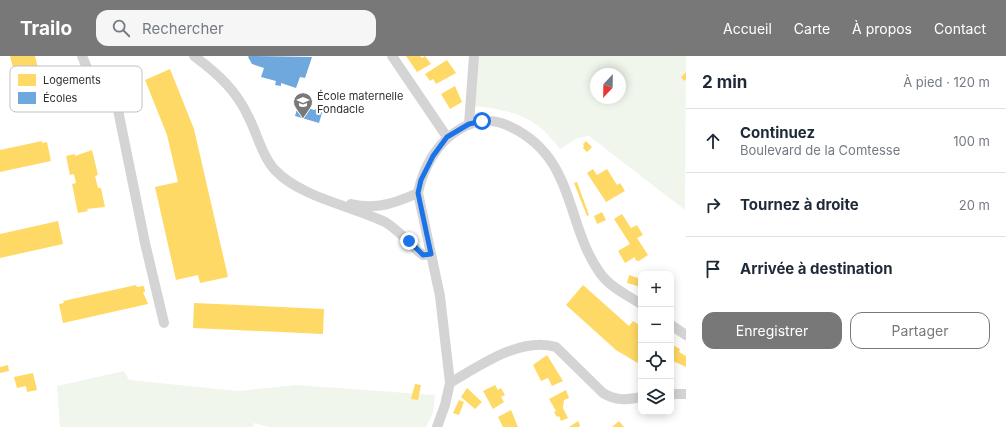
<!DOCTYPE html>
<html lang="fr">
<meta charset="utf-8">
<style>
body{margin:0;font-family:Inter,sans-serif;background:#f6f6f7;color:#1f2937}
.controls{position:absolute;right:12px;bottom:12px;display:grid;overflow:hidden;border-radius:8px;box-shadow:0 2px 10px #0003}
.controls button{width:36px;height:36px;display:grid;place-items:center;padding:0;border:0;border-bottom:1px solid #e0e1e3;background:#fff;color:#1f2937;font:20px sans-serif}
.compass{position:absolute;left:590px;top:12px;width:36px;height:36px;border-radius:50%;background:#fff;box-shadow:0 2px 10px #0003;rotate:202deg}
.stop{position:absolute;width:12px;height:12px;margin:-9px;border:3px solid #1a73e8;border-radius:50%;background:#fff}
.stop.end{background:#1a73e8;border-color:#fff;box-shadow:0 1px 4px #0008}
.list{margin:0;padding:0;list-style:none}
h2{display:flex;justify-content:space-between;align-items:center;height:52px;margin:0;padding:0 16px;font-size:17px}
h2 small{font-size:13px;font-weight:400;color:#747a83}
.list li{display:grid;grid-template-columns:26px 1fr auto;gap:12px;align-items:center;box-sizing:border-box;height:64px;padding:0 16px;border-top:1px solid #e0e1e3}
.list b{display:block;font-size:15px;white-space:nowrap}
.list p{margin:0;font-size:13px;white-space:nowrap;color:#747a83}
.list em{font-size:13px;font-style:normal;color:#747a83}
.actions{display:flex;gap:8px;padding:12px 16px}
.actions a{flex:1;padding:9px 0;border:1px solid #787878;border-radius:12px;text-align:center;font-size:14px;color:#787878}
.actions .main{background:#787878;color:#fff}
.icon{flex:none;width:22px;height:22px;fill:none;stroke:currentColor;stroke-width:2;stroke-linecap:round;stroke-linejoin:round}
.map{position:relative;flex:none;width:686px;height:371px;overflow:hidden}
header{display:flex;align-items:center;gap:24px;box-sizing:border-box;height:56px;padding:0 20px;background:#787878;color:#fff}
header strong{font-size:19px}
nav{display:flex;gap:22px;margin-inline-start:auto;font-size:14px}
.search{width:280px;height:36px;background:#f6f6f7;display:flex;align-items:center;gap:10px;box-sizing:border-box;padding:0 14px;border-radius:12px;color:#747a83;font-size:15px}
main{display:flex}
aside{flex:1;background:#fff}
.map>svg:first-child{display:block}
.green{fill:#f0f6ec;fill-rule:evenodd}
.homes{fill:#ffd966}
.schools{fill:#6fa8dc}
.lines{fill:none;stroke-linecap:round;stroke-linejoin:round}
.minor{stroke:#d4d4d4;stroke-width:10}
.route{stroke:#1a73e8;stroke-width:5}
.labels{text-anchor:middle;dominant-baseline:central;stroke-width:4;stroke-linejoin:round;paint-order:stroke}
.poi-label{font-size:11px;fill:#303030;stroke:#fff;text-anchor:start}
.key{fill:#fff;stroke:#c1c1c1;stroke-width:1}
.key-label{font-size:11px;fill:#303030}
</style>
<header>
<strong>Trailo</strong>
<div class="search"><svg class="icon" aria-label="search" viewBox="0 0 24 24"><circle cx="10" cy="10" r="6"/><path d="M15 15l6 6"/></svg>Rechercher</div>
<nav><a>Accueil</a><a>Carte</a><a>À propos</a><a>Contact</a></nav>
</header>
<main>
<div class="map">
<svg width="686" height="371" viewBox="0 0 686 371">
<rect width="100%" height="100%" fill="#fff"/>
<path class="green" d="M 477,0 L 686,0 L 685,154 L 589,80 L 577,82 L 560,93 C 554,86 548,78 541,72 C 522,57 498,52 474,50 ZM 596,18 L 620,18 L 620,42 L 596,42 Z
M 124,315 L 129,324 L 238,335 L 296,329 L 435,339 L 433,357 L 426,371 L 268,371 L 254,367 L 253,371 L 60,371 L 57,330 Z"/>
<path class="homes" d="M 10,0 L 35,0 L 46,44 L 23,50 Z
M 406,0 L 420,0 L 422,2 L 425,0 L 431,8 L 417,16 Z
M 447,4 L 456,17 L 436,28 L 433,23 L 430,25 L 425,18 Z
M 170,13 L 194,73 L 228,221 L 200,227 L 198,219 L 176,224 L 155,131 L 178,126 L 167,79 L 145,24 Z
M 686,16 L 686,23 L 684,25 L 681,21 Z
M 455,30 L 462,46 L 450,53 L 441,38 Z
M 42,85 L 42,87 L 47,86 L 51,105 L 0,116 L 0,94 Z
M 586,85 L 592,91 L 587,96 L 583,92 L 584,90 L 583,88 Z
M 92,94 L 98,119 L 95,120 L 98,132 L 101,132 L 105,151 L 87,153 L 88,155 L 78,157 L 72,128 L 76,127 L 74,118 L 70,119 L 66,100 L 75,98 L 75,100 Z
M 593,113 L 597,119 L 607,113 L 617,129 L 620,127 L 625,135 L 606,146 L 587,117 Z
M 577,126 L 589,159 L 587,160 L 574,127 Z
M 602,156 L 606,164 L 597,168 L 594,160 Z
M 622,158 L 631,172 L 637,169 L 643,179 L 637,182 L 648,199 L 639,205 L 635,204 L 635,201 L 625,207 L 618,195 L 630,188 L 614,163 Z
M 58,165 L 63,188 L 0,202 L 0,178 Z
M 629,219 L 641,223 L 641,231 L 627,227 Z
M 136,229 L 137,231 L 144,230 L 145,236 L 143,236 L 148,248 L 63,267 L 59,248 L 64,247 L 63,245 Z
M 583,229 L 629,270 L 633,265 L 641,270 L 641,309 L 616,294 L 566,249 Z
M 194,247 L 324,253 L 323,278 L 193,272 Z
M 671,288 L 680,293 L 679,296 L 686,300 L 686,311 L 673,305 L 671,309 Z
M 547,299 L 563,325 L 552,330 L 548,322 L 541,325 L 533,309 Z
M 8,309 L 9,315 L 0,317 L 0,311 Z
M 33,317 L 37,334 L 27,336 L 26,330 L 17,332 L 14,321 Z
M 415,328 L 421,329 L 418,344 L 411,343 Z
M 495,329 L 498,334 L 501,332 L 505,339 L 501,341 L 504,346 L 493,353 L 483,335 Z
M 467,332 L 482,346 L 475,353 L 461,341 Z
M 566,334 L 569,342 L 564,344 L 563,352 L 568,362 L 561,365 L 559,360 L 557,361 L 554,356 L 556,355 L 549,343 Z
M 459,344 L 464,346 L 459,359 L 453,357 Z
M 511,354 L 518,371 L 503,371 L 498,361 Z
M 578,365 L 580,369 L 579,371 L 569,371 Z
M 619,365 L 624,371 L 612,371 Z"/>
<path class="schools" d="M 248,1 L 249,0 L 312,1 L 305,22 L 300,21 L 296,32 L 281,27 L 281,30 L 275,29 L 276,25 L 261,21 L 264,12 L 252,8 Z
M 303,47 L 306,51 L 314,54 L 319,52 L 322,57 L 319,67 L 295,60 L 298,50 Z"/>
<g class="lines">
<path class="minor" d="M 82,0 L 90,19 L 118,54 L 145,187 L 164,267
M 194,0 C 217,17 236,34 248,60 C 257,77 262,100 275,114 C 300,141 352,150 385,166 C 397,173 409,186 419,196 L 423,199 L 431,198
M 392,0 L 447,81
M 469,68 L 474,0
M 351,148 C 377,154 395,147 418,137
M 671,269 L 686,279
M 450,327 C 479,310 521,280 556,291 L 603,337 C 616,345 626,344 641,341
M 671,338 L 686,338
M 437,371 L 445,349 L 450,327 L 440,240 L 418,137 C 423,112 437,86 460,73 C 477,63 493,62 511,71 C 576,102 565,168 600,217 C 610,231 627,239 641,248"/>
</g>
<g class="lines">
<path class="route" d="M 409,185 L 423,199 L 431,198 L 418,137 L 421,124 L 433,100 L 447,81 L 469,68 L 482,65"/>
</g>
<defs>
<symbol id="school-pin" viewBox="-11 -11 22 30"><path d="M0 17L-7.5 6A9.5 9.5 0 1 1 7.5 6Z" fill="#787878" stroke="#fff"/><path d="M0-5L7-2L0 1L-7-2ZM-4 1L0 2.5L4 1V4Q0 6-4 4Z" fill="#fff"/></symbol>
</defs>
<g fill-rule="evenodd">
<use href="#school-pin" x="292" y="35" width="22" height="30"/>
</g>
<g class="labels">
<g class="poi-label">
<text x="317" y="40">École maternelle<tspan x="317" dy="13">Fondacle</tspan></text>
</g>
</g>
<rect x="10" y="10" width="132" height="46" rx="6" class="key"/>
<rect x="18" y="18" width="18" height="12" fill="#ffd966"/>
<rect x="18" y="36" width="18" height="12" fill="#6fa8dc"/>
<g class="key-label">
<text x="43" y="28">Logements</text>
<text x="43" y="46">Écoles</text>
</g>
</svg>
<div class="controls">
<button>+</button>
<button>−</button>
<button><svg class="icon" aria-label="locate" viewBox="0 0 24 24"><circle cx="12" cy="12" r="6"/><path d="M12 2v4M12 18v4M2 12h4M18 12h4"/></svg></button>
<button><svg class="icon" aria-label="layers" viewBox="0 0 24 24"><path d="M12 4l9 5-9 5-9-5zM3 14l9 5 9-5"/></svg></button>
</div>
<svg class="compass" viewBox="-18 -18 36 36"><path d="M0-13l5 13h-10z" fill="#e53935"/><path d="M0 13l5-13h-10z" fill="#747a83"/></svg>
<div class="stop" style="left:482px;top:65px"></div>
<div class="stop end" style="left:409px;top:185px"></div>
</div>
<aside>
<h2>2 min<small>À pied · 120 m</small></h2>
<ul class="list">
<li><svg class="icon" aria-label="ahead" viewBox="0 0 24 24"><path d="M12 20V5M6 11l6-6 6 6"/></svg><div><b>Continuez</b><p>Boulevard de la Comtesse</p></div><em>100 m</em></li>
<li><svg class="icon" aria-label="right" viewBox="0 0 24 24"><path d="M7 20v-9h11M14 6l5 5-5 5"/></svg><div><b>Tournez à droite</b></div><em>20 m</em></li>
<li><svg class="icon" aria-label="arrive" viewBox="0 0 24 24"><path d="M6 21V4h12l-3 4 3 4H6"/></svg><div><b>Arrivée à destination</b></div></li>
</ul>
<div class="actions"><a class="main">Enregistrer</a><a>Partager</a></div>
</aside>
</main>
